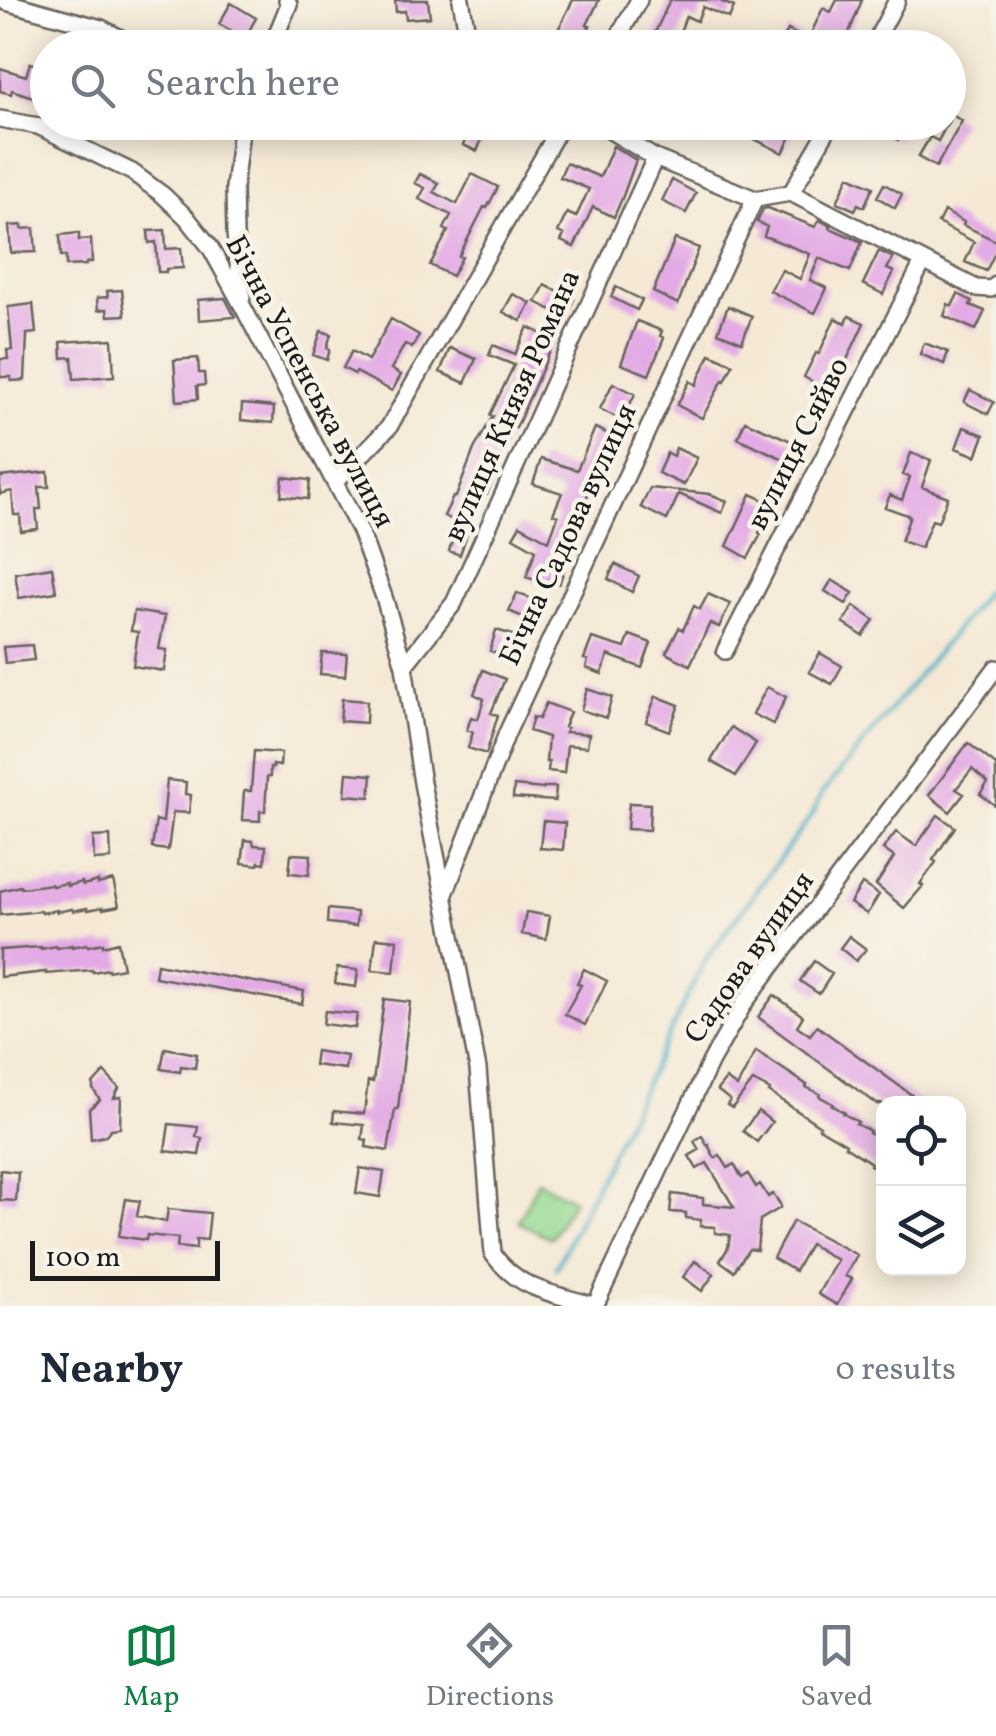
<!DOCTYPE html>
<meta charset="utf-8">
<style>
body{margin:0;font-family:Vollkorn,serif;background:#f2f2f3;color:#1f2937}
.controls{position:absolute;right:30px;bottom:30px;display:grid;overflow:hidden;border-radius:20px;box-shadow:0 5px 25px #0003}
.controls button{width:90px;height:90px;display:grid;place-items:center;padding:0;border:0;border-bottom:2px solid #e0e1e3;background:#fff;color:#1f2937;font:50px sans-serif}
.scale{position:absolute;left:30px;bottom:25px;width:190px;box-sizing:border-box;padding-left:10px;border:5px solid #1c1c1c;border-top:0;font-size:28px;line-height:35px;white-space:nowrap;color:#1c1c1c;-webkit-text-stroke:8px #f7f3e8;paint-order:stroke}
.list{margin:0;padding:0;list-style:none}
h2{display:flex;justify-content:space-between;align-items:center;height:130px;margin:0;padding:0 40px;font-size:42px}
h2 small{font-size:32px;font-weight:400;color:#747a83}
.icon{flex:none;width:55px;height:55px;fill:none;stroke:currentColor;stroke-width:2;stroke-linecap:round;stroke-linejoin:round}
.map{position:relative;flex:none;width:996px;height:1306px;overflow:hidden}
.search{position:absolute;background:#fff;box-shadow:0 5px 25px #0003;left:30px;right:30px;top:30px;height:110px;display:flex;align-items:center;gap:25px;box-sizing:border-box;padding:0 35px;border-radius:55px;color:#747a83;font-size:38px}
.sheet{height:290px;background:#fff}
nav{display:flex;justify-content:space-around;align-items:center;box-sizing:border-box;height:140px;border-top:2px solid #e0e1e3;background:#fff;font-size:28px;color:#747a83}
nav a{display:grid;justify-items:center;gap:5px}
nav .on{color:#0b8043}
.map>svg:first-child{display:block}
.green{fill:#95da93;stroke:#587b58;stroke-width:2.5}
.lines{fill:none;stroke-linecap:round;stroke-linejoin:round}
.stream{stroke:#47b0c6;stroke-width:4}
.building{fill:#e3aae5}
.minor-casing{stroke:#68645d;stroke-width:20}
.minor{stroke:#fff;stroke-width:15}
.labels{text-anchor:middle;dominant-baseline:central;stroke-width:9;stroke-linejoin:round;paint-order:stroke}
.street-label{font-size:30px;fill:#1c1c1c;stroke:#f7f3e8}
</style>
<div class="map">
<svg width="996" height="1306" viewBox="0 0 996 1306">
<rect width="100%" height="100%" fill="#f7f3e8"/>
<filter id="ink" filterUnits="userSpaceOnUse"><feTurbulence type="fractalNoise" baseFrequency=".01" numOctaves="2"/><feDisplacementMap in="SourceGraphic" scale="20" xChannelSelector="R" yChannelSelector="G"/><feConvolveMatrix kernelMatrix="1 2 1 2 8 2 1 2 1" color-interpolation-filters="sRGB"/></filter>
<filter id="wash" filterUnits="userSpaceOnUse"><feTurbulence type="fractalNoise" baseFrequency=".0048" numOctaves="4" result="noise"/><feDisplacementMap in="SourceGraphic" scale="40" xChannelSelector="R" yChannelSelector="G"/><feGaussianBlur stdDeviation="2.25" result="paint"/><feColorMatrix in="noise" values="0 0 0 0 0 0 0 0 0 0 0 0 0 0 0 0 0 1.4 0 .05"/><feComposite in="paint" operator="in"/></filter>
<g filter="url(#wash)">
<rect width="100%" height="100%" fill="#f5e9d5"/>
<path class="green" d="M 538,1181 L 573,1200 L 551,1238 L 518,1222 Z"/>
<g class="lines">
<path class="stream" d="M 556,1268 L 704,962 L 814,812 L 821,795 L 976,605 L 996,577"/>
</g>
<g id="blocks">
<path class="building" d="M 395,0 L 428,0 L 430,17 L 406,19 L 405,11 L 396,12 Z
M 573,0 L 599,0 L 587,25 L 590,26 L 579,48 L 549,48 Z
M 670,0 L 718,0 L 734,7 L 729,18 L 703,7 L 697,21 L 686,16 L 674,48 L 648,48 Z
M 837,0 L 862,0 L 843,48 L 779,48 L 788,30 L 808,40 L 823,8 L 831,12 Z
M 231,3 L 256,18 L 245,38 L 219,24 Z
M 30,63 L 48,68 L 48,102 L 12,90 L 11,94 L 0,91 L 0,68 L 26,76 Z
M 952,115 L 962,121 L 936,167 L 918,157 L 930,137 L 938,141 Z
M 472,122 L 487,127 L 477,151 L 463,145 Z
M 744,122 L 779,122 L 794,130 L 783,153 L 750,137 L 749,139 L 739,135 Z
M 864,122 L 907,122 L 898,140 Z
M 613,146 L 636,160 L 623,196 L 614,217 L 593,207 L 574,247 L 561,241 L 564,235 L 558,232 L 567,213 L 576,217 L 589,189 L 560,177 L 566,163 L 600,177 Z
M 420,174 L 439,183 L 434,192 L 457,204 L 472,174 L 498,187 L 487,208 L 484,207 L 459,256 L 462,257 L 452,276 L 430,265 L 448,231 L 444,229 L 451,215 L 419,199 L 425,188 L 415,183 Z
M 849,176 L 873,187 L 864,207 L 858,204 L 855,210 L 837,202 Z
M 672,180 L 696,193 L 686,213 L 662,201 Z
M 884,184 L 902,194 L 895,208 L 877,197 Z
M 768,208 L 815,227 L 819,220 L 831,226 L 830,228 L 862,242 L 850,271 L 819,258 L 810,280 L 827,288 L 815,313 L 770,291 L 782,270 L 800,279 L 810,254 L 764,236 L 767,227 L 757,222 L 763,209 Z
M 944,211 L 964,222 L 963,225 L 996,241 L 996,251 L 986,271 L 965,262 L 974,242 L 938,223 Z
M 22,225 L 22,229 L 34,228 L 36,252 L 11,253 L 9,226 Z
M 165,230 L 166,249 L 181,248 L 183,268 L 166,269 L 166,272 L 158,272 L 156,242 L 149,243 L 148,231 Z
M 79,233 L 79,240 L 91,239 L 92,262 L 86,263 L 86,265 L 66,266 L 66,256 L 61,256 L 60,235 Z
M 675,239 L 699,248 L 678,304 L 653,292 Z
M 879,251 L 893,258 L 887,269 L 894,272 L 883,294 L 863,284 Z
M 545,285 L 574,299 L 566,317 L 536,302 Z
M 616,287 L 642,300 L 637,310 L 611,297 Z
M 122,290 L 125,315 L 108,316 L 107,309 L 98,310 L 97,298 L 108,297 L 107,291 Z
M 513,294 L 531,303 L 521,321 L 503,312 Z
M 958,294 L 972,301 L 970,305 L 985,311 L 976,330 L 944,316 L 948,304 L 952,306 Z
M 225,298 L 235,317 L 199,320 L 198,300 Z
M 33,304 L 36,333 L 27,334 L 25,380 L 11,381 L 11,377 L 0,377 L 0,359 L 8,359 L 7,350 L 12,350 L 8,307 Z
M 728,306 L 752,316 L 742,342 L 718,332 Z
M 849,316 L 864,323 L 832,392 L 804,377 L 816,353 L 819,354 L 835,318 L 846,323 Z
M 391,319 L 419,335 L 412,348 L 405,344 L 391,369 L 401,375 L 392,391 L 356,372 L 355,374 L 343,368 L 352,351 L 368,360 Z
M 637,321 L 662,331 L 660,336 L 664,338 L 649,375 L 621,364 Z
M 528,327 L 555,340 L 516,428 L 510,425 L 508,441 L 493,471 L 496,472 L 487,494 L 477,490 L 475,509 L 464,533 L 467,534 L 460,555 L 449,551 L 458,523 L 444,516 L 453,497 L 456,497 L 474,449 L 493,416 L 490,415 L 514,365 L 489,355 L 493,345 L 515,354 Z
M 321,331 L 331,334 L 327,348 L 330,349 L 327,360 L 313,355 Z
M 112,339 L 114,376 L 74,379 L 72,357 L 62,358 L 61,342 Z
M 924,343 L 948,352 L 944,364 L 920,354 Z
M 450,348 L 476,359 L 465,383 L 440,372 Z
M 710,354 L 733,364 L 725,381 L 723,380 L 702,418 L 677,405 L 690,381 L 696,385 Z
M 198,358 L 199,373 L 204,373 L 205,385 L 197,386 L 198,399 L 177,401 L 174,360 Z
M 613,383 L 635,394 L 622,420 L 600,409 Z
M 970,390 L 994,402 L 988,414 L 964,402 Z
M 242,404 L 274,407 L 273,423 L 241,420 Z
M 745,421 L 798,444 L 790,462 L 738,438 Z
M 964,427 L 984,435 L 976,456 L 956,448 Z
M 595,428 L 614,436 L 573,528 L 579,530 L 572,551 L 561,547 L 554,566 L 564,570 L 559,584 L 548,580 L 547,584 L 526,577 L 536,550 L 513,537 L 520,525 L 549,541 L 558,516 L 553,514 L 562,493 L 533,484 L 541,459 L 577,470 Z
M 676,448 L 697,458 L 684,485 L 658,473 L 667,453 L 673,456 Z
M 911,453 L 931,460 L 922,487 L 948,497 L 938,522 L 932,520 L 921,548 L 901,541 L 910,516 L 885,507 L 890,495 L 902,500 L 910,477 L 903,475 Z
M 48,472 L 49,487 L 39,487 L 41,509 L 36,509 L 38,529 L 21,531 L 20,515 L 14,515 L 12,491 L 0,494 L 0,477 Z
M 283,477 L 310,480 L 308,499 L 281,496 Z
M 650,488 L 710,494 L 727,501 L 722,513 L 679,494 L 667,520 L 641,507 Z
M 751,494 L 773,504 L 759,533 L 761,534 L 748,558 L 727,546 Z
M 615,564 L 639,576 L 632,592 L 608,579 Z
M 52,567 L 56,592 L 19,598 L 15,573 Z
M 832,580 L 853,593 L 846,604 L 825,591 Z
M 517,593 L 540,602 L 532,621 L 509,611 Z
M 708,594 L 730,604 L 719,627 L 710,623 L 690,665 L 666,653 L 679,628 L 683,630 L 694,606 L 700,609 Z
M 854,606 L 874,620 L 863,636 L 843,623 Z
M 134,611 L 165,616 L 159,649 L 167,650 L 164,671 L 133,666 L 138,632 L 131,631 Z
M 496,630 L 520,637 L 514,658 L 490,651 Z
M 630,635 L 651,643 L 642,668 L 608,655 L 602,674 L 586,668 L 588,660 L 584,659 L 592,638 L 625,648 Z
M 32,645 L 34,660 L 5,663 L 3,647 Z
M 322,653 L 347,654 L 345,676 L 320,674 Z
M 820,653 L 842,666 L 832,684 L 809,672 Z
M 483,670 L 505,679 L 491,713 L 498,715 L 486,754 L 468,748 L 473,732 L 467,730 L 471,717 L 478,719 L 484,699 L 474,694 Z
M 767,687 L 786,697 L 773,724 L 753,714 Z
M 587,689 L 612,697 L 606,718 L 581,710 Z
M 656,696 L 679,705 L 669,731 L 646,722 Z
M 342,699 L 367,701 L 366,723 L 340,721 Z
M 546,703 L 570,712 L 564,727 L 567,728 L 565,732 L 589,734 L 587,747 L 567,745 L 564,773 L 548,771 L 549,762 L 546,762 L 548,737 L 529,731 L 533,717 L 539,719 Z
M 731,727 L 756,743 L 736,776 L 711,761 Z
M 968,743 L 996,765 L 996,806 L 980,794 L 988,783 L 972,769 L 956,789 L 964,794 L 950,812 L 929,795 Z
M 254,751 L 281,753 L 280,766 L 273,765 L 273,768 L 270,768 L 270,777 L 267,777 L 265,811 L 260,811 L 260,821 L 242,820 L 244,791 L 251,791 Z
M 347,773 L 372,775 L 370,797 L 345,795 Z
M 167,780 L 186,782 L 185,794 L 191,795 L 189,813 L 173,812 L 168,850 L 152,848 L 156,820 L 163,822 Z
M 514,786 L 543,789 L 544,787 L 556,787 L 555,801 L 513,798 Z
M 629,803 L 650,804 L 649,830 L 627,829 Z
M 938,815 L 955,827 L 933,860 L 936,862 L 920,884 L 923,886 L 904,908 L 876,885 L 894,857 L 883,849 L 896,832 L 916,846 Z
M 543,821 L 565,823 L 563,850 L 540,848 Z
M 110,836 L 111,859 L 94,860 L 93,837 Z
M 245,840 L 253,841 L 254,845 L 266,846 L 265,863 L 259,862 L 258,865 L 242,863 Z
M 291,854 L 311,855 L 309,875 L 289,873 Z
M 113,880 L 119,906 L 103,909 L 103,907 L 88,910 L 87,908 L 73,911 L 72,909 L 57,912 L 57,910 L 42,913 L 41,911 L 0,915 L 0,891 L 20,886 L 21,888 L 51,884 L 52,886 L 67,883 L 67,886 L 82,882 L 83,885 L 98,881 L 98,884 Z
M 862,884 L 879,895 L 867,914 L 850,903 Z
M 328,909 L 357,912 L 356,926 L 327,923 Z
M 526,912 L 550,916 L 546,939 L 522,934 Z
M 849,936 L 866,949 L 856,961 L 840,948 Z
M 376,938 L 397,940 L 394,972 L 372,970 Z
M 118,942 L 123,968 L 108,971 L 108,969 L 93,972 L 92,970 L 46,974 L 46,972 L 0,977 L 0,950 L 41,947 L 41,949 L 56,946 L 57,948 L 72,945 L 72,947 L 87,944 L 88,946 L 103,943 L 103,946 Z
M 814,961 L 832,974 L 819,994 L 800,981 Z
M 157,964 L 304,991 L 302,1004 L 155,977 Z
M 337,968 L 358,970 L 356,987 L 335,984 Z
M 584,969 L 607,981 L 585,1025 L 565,1014 L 581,985 L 577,983 Z
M 774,995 L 803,1016 L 797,1026 L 810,1035 L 817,1026 L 924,1104 L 877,1104 L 807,1053 L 758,1017 Z
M 384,999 L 410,1002 L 398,1109 L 395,1109 L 388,1151 L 366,1147 L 367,1140 L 362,1139 L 364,1125 L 333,1122 L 334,1111 L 364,1114 L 368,1081 L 373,1082 Z
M 325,1011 L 357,1014 L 355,1028 L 323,1024 Z
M 165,1048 L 197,1054 L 195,1068 L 181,1066 L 180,1072 L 161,1069 Z
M 316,1051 L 347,1056 L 345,1069 L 314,1065 Z
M 756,1051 L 807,1085 L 806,1087 L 820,1094 L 819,1096 L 833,1104 L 832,1105 L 845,1113 L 844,1114 L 858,1122 L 856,1124 L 870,1131 L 869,1133 L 884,1140 L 884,1172 L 870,1165 L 871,1163 L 845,1146 L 846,1144 L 819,1128 L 820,1126 L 769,1092 L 770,1090 L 753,1081 L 732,1108 L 727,1105 L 730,1100 L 717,1090 L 726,1079 L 737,1087 Z
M 104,1072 L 119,1088 L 114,1098 L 121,1097 L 120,1128 L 111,1129 L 105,1136 L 91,1139 L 89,1109 L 100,1100 L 93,1089 L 93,1084 Z
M 758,1111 L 772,1122 L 757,1142 L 743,1131 Z
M 169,1124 L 198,1127 L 196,1137 L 202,1138 L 199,1155 L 165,1151 Z
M 702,1136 L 707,1145 L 709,1144 L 709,1147 L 715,1158 L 720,1155 L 728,1168 L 734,1164 L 742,1178 L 748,1174 L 756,1187 L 760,1184 L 768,1197 L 773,1194 L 780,1204 L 780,1208 L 760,1220 L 757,1250 L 749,1249 L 734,1271 L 720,1261 L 728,1248 L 730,1235 L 715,1233 L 715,1227 L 700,1226 L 701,1220 L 686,1218 L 686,1213 L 670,1212 L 672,1194 L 703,1198 L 703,1204 L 734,1207 L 707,1163 L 697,1169 L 689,1156 L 699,1150 L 694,1141 Z
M 360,1168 L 384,1172 L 380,1197 L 356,1193 Z
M 0,1170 L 18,1172 L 16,1201 L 0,1200 Z
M 126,1199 L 140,1201 L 137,1216 L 166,1222 L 168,1209 L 210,1213 L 207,1240 L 196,1239 L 196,1249 L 177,1247 L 178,1238 L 147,1235 L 146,1240 L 119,1236 Z
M 793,1221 L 857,1255 L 845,1276 L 852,1279 L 837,1305 L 818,1294 L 837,1260 L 810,1244 L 795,1271 L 773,1258 Z
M 695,1261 L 714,1274 L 702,1291 L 683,1277 Z"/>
</g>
</g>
<g filter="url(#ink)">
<use href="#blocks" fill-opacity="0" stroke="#68645d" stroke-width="2.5"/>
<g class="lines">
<defs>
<path id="minor" d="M 461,0 L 470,48
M 6,2 L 101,28 L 140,48
M 271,48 L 289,4 L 287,0
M 612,48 L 639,0
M 872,48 L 897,0
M 0,119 L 38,126 L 132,172 L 163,195 L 187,218 L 210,247 L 243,307 L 360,531 L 384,597 L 404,666 L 422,783 L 478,1069 L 493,1254 C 519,1291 556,1294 596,1306
M 242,122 L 234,188 L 235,234 L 242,298
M 596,122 L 655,158 L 755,199 L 791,193
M 791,193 L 976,288 L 991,289 L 996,285
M 791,193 L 832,122
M 336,481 L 389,427 L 563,122
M 725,651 L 923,262
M 404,666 L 454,603 L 655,158
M 445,894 L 507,733 L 755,199
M 595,1306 L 711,1061 L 745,1002 L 996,668"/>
</defs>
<use href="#minor" class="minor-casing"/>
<use href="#minor" class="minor"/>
</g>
</g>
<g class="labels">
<g class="street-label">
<text transform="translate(309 382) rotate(62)">Бічна Успенська вулиця</text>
<text transform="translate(513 406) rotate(-66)">вулиця Князя Романа</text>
<text transform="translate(799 444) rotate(-63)">вулиця Сяйво</text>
<text transform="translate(569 535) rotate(-65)">Бічна Садова вулиця</text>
<text transform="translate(750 958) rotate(-55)">Садова вулиця</text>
</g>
</g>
</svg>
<div class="controls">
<button><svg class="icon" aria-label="locate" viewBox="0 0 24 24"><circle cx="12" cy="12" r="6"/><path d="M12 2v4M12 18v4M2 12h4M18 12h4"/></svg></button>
<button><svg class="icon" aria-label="layers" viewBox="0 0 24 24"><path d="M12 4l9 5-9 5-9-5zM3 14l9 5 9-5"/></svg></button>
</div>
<div class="scale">100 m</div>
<div class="search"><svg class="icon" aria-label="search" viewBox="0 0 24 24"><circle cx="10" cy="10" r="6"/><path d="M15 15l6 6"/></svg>Search here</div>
</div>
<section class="sheet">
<h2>Nearby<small>0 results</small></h2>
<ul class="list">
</ul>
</section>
<nav>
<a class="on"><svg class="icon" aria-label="map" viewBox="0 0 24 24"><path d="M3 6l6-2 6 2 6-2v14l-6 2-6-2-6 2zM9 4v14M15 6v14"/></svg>Map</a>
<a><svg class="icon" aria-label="directions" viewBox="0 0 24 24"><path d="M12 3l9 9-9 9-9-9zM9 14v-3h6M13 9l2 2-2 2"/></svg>Directions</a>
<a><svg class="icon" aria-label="saved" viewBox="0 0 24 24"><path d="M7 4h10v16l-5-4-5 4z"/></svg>Saved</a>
</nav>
